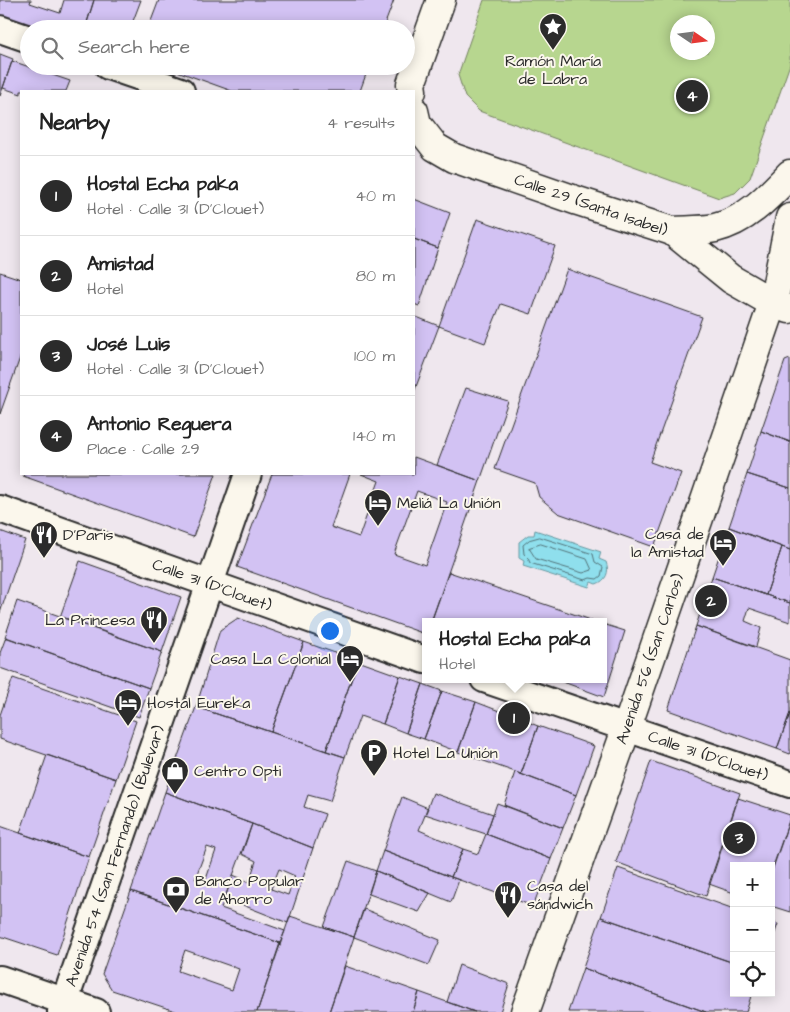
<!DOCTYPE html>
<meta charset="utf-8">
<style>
body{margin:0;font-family:"Architects Daughter",sans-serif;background:#f6f6f6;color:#222}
.controls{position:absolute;right:15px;bottom:15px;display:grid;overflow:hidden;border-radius:0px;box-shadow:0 2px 12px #0003}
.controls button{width:45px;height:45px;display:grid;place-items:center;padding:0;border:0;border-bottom:1px solid #e0e0e0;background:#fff;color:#222;font:25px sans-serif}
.compass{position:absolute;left:670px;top:15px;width:45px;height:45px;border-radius:50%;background:#fff;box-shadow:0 2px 12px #0003;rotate:103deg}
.you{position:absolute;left:329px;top:630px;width:18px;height:18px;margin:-12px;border:4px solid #fff;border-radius:50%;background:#1a73e8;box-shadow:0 0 0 8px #1a73e833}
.badge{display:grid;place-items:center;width:32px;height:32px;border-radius:50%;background:#2b2b2b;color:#fff;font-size:16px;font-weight:700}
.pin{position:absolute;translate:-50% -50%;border:2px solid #fff;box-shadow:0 1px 5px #0006}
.popup{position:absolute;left:422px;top:618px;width:185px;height:65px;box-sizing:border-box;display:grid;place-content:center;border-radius:0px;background:#fff;filter:drop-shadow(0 1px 4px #0005);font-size:16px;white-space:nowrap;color:#767676}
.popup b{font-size:19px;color:#222}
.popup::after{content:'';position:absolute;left:50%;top:100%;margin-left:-10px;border:10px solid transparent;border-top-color:#fff}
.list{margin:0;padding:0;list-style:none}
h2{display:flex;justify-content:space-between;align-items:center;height:65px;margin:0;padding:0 20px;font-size:21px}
h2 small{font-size:16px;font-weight:400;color:#767676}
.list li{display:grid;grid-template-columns:32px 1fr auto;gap:15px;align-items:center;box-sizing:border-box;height:80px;padding:0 20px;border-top:1px solid #e0e0e0}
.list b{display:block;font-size:19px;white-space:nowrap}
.list p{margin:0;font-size:16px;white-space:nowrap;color:#767676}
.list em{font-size:16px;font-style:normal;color:#767676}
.icon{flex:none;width:28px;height:28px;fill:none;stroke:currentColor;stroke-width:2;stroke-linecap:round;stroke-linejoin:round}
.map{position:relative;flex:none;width:790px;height:1012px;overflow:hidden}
.search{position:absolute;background:#fff;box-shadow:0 2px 12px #0003;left:20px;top:20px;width:395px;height:55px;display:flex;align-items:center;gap:12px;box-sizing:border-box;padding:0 18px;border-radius:28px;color:#767676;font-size:19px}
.panel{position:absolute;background:#fff;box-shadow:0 2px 12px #0003;left:20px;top:90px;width:395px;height:385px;border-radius:0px}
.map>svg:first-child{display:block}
.green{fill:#b7d68f;stroke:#71805d;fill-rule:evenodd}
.water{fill:#8fdfed;stroke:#67979f}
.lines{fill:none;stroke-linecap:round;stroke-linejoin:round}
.shore{stroke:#537379;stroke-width:1}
.building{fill:#d2c2f3;stroke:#2b2b2b;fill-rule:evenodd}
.street-casing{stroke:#2b2b2b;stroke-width:30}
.secondary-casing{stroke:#2b2b2b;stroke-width:31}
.street{stroke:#fbf7ec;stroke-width:26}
.secondary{stroke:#fbf7ec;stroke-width:28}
.labels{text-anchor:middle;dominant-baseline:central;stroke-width:4;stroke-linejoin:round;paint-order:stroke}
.poi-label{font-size:16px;fill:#2b2b2b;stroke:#fbf7ec;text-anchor:start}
.street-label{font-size:16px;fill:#2b2b2b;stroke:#fbf7ec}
</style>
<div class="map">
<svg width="790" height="1012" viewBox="0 0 790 1012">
<rect width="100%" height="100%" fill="#efe7ee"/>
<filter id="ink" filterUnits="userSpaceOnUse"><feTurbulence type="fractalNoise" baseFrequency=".02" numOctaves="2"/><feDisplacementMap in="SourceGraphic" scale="10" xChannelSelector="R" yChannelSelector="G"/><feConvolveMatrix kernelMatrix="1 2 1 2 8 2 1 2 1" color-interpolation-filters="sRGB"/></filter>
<g filter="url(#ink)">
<path class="green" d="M 484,0 L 790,0 L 790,64 L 750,178 L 735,193 L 719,198 L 479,111 L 465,97 L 458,75 ZM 678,22 L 708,22 L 708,52 L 678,52 Z"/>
<path class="water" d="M 535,530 L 601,552 L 599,559 L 606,562 C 610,572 606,581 596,584 L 591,582 L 589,587 L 523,566 L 524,561 L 519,558 L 519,542 L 528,535 L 534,535 Z"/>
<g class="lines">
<path class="shore" d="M 540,537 L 593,554 L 595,562 L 603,567 L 601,576 L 597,579 L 590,578 L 585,580 L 530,563 L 528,558 L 524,554 L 523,545 L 529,540 Z
M 541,544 L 587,559 L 592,570 L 583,573 L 536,559 L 529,548 Z"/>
</g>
<path class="building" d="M 0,0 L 31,0 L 30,3 L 60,13 L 64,0 L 94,0 L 85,29 L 43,29 L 0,15 Z
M 94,0 L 141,0 L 130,29 L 85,29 Z
M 159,0 L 394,0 L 383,29 L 148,29 Z
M 0,54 L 13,59 L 0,96 Z
M 12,61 L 70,81 L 66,91 L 21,91 L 21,94 L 3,88 Z
M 163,66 L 369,66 L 360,91 L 232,91 Z
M 414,199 L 450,213 L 438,248 L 414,239 Z
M 477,219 L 555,246 L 531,314 L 501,304 L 485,343 L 439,326 Z
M 414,239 L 438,248 L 419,306 L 414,304 Z
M 567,269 L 702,317 L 650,462 L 681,473 L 654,547 L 558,513 L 539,497 L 535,483 L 495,469 Z
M 0,272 L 21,279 L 21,355 L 0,414 Z
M 414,316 L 439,326 L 414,392 Z
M 790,359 L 790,442 L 761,431 L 785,361 Z
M 466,388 L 508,401 L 480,481 L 437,465 Z
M 761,431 L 790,442 L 790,488 L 747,474 Z
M 414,457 L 480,481 L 431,622 L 425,622 L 425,634 L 237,567 L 272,474 L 350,474 L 331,527 L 359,537 L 379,481 L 361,474 L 414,474 ZM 417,491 L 447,502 L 425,565 L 394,554 Z
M 24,474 L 216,474 L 193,537 L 23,476 Z
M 747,474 L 790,488 L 790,550 L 729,527 Z
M 729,527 L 782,547 L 766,595 L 712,577 Z
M 0,531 L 25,540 L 0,613 Z
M 782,547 L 790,550 L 790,603 L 766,595 Z
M 80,561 L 181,597 L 162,652 L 60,617 Z
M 449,572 L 597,622 L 431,622 Z
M 712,577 L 790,603 L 790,622 L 749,608 L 745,621 L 761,628 L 756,647 L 696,626 Z
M 17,601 L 162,652 L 149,688 L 5,637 Z
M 238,618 L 304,642 L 271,732 L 196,707 L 220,630 Z
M 603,624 L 625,631 L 604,697 L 555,679 L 603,679 Z
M 696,626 L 790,660 L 790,713 L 777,749 L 668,710 Z
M 6,637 L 149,688 L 139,717 L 0,668 L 0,653 Z
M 304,642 L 358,661 L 326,751 L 271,732 Z
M 358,661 L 400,676 L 383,724 L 360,716 L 345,757 L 326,751 Z
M 400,676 L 423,684 L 406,733 L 383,724 Z
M 13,678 L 136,721 L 116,779 L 0,739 L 0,715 Z
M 423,684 L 442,691 L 424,739 L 406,733 Z
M 442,691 L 476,702 L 458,752 L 424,739 Z
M 476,702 L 538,726 L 521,774 L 458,752 Z
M 196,707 L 345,757 L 330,801 L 308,795 L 304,807 L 325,814 L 313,848 L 252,824 L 165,792 Z
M 790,713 L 790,754 L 777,749 Z
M 538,726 L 594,746 L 576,795 L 521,774 Z
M 47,755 L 116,779 L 89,857 L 20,833 Z
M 651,761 L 740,793 L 706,896 L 616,862 Z
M 515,772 L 576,795 L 563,828 L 504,805 Z
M 165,792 L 252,824 L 221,908 L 285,931 L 280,943 L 131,891 ZM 207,847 L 216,850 L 205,882 L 195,879 Z
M 433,793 L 493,814 L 486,834 L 425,814 Z
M 402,797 L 428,808 L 419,830 L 463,849 L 451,877 L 383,851 Z
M 738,798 L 790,815 L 790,818 L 771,874 L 771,866 L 734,866 L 734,893 L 709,884 Z
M 497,803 L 563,828 L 551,859 L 486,834 Z
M 790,818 L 790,912 L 771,906 L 771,872 Z
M 252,824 L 313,848 L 288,923 L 225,898 L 233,875 L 249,882 L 256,861 L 242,854 ZM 279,869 L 295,876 L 288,895 L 271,889 Z
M 0,826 L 89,857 L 57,955 L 0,936 Z
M 486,834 L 551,859 L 533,906 L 451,877 L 463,849 L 478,854 Z
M 383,851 L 459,880 L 451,902 L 376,871 Z
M 348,861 L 376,871 L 354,937 L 324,927 Z
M 618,868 L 734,909 L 734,963 L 601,917 Z
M 376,871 L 430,893 L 419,912 L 369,894 Z
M 131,891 L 280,943 L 257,1012 L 178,1012 L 112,990 L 102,974 ZM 185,950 L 239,969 L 232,990 L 178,971 Z
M 364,909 L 440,940 L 429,965 L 354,937 Z
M 290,916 L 354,937 L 329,1012 L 257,1012 Z
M 601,917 L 734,963 L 734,993 L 752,993 L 746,1012 L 706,1012 L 583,968 Z
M 771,922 L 778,924 L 771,944 Z
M 459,965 L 509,984 L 500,1012 L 475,1012 L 447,1002 Z
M 345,966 L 419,992 L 413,1012 L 329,1012 Z
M 583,968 L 706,1012 L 568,1012 Z
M 419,992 L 475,1012 L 413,1012 Z"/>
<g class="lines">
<defs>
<path id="street" d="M 0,29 L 29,39
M 108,66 L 181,91
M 0,509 L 425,660
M 484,679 L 790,784
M 0,979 L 96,1012
M 61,1012 L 248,474"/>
<path id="secondary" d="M 412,91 L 411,84 L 441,0
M 414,111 L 417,124 L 435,147 L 454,158 L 578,201 L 672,231 L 731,279 L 773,303 L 789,309
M 672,231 C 686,230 701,231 715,228 C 746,221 769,196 790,174
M 525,1012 L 627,727 L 773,303 L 790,218"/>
</defs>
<use href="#street" class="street-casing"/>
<use href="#secondary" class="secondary-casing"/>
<use href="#street" class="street"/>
<use href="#secondary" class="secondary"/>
</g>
</g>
<defs>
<symbol id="sight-pin" viewBox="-11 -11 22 30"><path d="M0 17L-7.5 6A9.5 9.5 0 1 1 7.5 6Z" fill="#2b2b2b" stroke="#fbf7ec"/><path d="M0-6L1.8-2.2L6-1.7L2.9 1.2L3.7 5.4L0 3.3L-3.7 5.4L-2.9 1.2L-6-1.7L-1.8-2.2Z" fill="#fff"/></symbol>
<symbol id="hotel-pin" viewBox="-11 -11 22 30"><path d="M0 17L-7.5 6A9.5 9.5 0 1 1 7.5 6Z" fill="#2b2b2b" stroke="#fbf7ec"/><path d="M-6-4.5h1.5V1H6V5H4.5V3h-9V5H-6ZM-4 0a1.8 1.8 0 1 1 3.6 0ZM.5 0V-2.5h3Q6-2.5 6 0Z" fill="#fff"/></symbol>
<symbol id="restaurant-pin" viewBox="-11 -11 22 30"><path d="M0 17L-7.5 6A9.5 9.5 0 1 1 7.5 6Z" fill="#2b2b2b" stroke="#fbf7ec"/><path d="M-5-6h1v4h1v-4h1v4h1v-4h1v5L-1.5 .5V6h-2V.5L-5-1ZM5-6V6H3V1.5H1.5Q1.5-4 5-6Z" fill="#fff"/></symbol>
<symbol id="parking-pin" viewBox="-11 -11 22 30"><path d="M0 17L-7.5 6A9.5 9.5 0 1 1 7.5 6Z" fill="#2b2b2b" stroke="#fbf7ec"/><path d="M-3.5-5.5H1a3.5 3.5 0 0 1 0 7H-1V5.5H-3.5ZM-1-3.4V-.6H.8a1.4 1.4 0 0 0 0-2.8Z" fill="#fff"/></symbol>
<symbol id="shop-pin" viewBox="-11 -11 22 30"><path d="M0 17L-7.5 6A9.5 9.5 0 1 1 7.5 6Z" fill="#2b2b2b" stroke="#fbf7ec"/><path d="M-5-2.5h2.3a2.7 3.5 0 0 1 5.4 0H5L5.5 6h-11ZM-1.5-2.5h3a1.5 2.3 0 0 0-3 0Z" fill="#fff"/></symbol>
<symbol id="bank-pin" viewBox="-11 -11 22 30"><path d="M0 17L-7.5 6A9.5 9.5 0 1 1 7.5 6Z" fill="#2b2b2b" stroke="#fbf7ec"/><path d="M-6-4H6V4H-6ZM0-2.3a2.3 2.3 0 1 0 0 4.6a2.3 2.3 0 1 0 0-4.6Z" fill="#fff"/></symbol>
</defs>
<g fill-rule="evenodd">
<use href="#sight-pin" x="537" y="11" width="32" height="43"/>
<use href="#hotel-pin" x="362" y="487" width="32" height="43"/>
<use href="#restaurant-pin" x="28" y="519" width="32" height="43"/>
<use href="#hotel-pin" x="707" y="527" width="32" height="43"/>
<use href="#restaurant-pin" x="138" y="604" width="32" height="43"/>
<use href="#hotel-pin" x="334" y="643" width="32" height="43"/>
<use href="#hotel-pin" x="112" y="687" width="32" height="43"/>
<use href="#parking-pin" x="358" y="737" width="32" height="43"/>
<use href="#shop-pin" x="159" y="755" width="32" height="43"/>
<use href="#bank-pin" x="160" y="874" width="32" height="43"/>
<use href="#restaurant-pin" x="492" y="879" width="32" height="43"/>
</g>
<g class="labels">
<g class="poi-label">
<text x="553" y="61" text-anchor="middle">Ramón María<tspan x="553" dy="18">de Labra</tspan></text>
<text x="397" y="503">Meliá La Unión</text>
<text x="704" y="534" text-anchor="end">Casa de<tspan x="704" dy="18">la Amistad</tspan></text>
<text x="63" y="535">D'Paris</text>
<text x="135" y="620" text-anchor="end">La Princesa</text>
<text x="331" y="659" text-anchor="end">Casa La Colonial</text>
<text x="147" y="703">Hostal Eureka</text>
<text x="393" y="753">Hotel La Unión</text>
<text x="194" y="771">Centro Opti</text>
<text x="195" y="881">Banco Popular<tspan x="195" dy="18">de Ahorro</tspan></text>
<text x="527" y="886">Casa del<tspan x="527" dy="18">sándwich</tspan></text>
</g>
<g class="street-label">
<text transform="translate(591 205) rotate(19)">Calle 29 (Santa Isabel)</text>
<text transform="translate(212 585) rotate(20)">Calle 31 (D'Clouet)</text>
<text transform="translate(650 659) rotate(-71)">Avenida 56 (San Carlos)</text>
<text transform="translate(708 756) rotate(19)">Calle 31 (D'Clouet)</text>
<text transform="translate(115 856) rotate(-71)">Avenida 54 (San Fernando) (Bulevar)</text>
</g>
</g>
</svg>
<div class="controls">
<button>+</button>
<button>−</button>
<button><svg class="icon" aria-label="locate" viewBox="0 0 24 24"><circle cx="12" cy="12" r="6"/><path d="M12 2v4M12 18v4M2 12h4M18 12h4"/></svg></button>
</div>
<svg class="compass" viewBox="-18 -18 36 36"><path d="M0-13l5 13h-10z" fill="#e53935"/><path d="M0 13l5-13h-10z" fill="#767676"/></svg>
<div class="you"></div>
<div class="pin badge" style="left:514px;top:718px">1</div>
<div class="popup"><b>Hostal Echa paka</b>Hotel</div>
<div class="pin badge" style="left:711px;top:601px">2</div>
<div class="pin badge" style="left:739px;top:838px">3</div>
<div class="pin badge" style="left:692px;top:96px">4</div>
<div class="search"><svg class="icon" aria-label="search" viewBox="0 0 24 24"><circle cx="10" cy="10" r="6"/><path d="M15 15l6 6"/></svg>Search here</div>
<section class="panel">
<h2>Nearby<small>4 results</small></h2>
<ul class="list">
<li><span class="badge">1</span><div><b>Hostal Echa paka</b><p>Hotel · Calle 31 (D'Clouet)</p></div><em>40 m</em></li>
<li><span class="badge">2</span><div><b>Amistad</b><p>Hotel</p></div><em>80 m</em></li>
<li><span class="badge">3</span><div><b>José Luis</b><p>Hotel · Calle 31 (D'Clouet)</p></div><em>100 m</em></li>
<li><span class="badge">4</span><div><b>Antonio Reguera</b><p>Place · Calle 29</p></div><em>140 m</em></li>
</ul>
</section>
</div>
